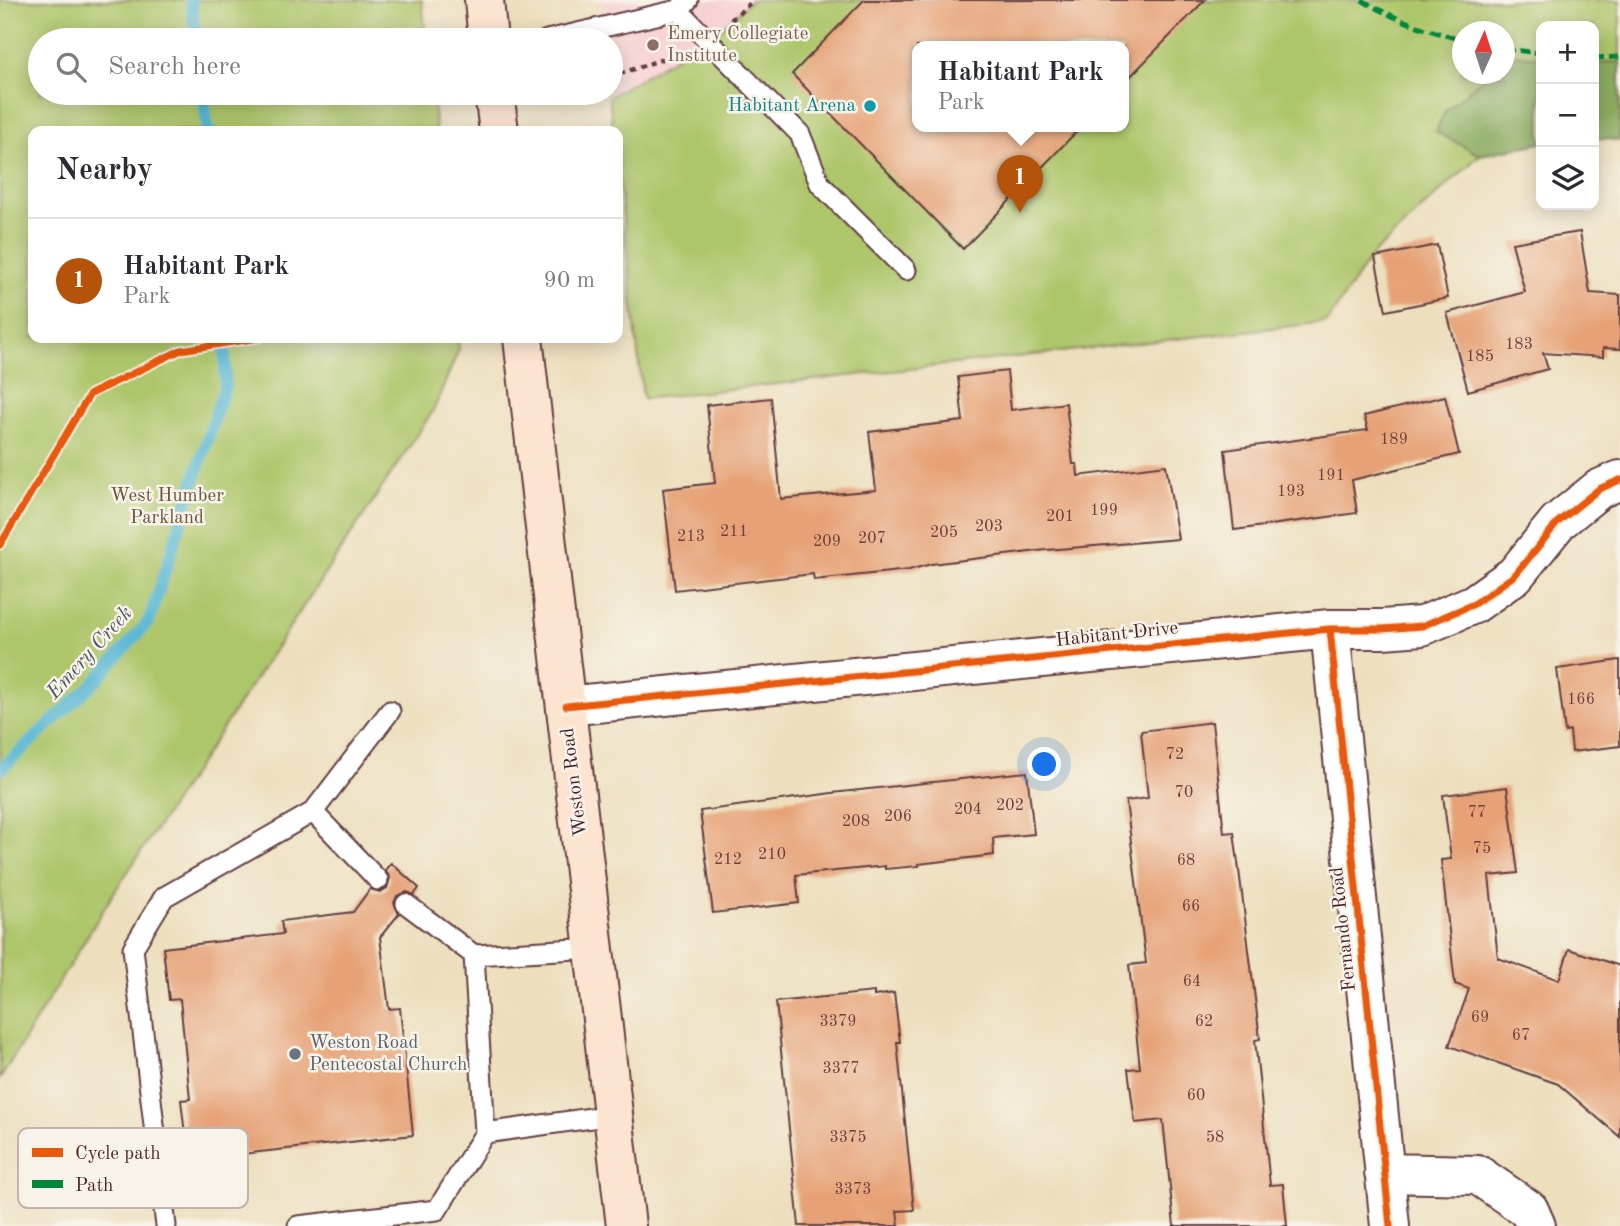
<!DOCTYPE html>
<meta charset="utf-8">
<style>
body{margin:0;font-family:"Old Standard TT",serif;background:#f7f7f7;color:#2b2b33}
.controls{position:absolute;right:21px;top:21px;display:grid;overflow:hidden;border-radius:14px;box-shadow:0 4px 18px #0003}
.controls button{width:63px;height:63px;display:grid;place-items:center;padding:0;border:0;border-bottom:2px solid #e1e1e2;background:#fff;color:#2b2b33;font:35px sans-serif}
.compass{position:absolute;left:1452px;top:21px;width:63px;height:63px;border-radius:50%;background:#fff;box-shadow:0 4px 18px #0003;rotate:3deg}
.you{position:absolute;left:1045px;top:765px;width:24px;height:24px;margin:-18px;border:5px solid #fff;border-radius:50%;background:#1a73e8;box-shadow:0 0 0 10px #1a73e833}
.badge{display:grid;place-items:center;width:46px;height:46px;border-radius:50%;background:#b45309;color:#fff;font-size:23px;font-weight:700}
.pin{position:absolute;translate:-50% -58px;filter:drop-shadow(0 2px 4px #0008)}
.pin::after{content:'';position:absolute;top:37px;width:24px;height:21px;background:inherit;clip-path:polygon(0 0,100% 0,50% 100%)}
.popup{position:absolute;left:912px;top:41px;width:217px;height:91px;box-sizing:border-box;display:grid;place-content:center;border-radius:14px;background:#fff;filter:drop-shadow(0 2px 5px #0005);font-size:23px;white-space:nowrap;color:#7c7c81}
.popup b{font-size:26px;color:#2b2b33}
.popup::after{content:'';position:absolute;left:50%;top:100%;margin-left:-14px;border:14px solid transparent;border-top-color:#fff}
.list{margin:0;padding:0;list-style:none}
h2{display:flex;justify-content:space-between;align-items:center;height:91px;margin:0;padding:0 28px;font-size:30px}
h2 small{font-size:23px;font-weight:400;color:#7c7c81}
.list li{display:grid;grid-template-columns:46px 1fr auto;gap:21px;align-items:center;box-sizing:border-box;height:126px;padding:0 28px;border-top:2px solid #e1e1e2}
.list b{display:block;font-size:26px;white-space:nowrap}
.list p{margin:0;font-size:23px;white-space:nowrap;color:#7c7c81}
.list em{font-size:23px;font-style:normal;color:#7c7c81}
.icon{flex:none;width:38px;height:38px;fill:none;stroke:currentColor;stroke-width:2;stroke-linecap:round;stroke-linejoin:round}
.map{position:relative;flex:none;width:1620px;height:1226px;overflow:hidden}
.search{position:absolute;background:#fff;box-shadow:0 4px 18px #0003;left:28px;top:28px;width:595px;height:77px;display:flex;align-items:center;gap:18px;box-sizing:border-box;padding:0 24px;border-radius:38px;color:#7c7c81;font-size:26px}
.panel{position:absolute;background:#fff;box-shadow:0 4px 18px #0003;left:28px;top:126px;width:595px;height:217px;border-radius:14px}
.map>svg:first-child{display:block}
.built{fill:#f7cfd0}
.green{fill:#aec66b;stroke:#7c724b;stroke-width:2;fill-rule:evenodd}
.forest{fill:#8aab5f;stroke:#6a6545;stroke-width:2}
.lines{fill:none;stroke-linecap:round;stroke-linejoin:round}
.stream{stroke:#56b7d4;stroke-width:12}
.building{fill:#e6a276}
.service-casing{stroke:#623c41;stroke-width:23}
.minor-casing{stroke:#623c41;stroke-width:42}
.secondary-casing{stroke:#623c41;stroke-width:42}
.path{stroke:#623c41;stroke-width:4.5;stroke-dasharray:5 5;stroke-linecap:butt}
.service{stroke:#fff;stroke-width:19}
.minor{stroke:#fff;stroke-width:38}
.secondary{stroke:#fde4d1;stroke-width:38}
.quiet{stroke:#00873e;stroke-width:5;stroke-dasharray:10 5;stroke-linecap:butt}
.cycleway-casing{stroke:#f7f3e8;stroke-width:11}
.cycleway{stroke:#e8590c;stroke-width:7}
.education-dot{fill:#8d6e63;stroke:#f7f3e8;stroke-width:2.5}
.culture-dot{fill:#0f9aa8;stroke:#f7f3e8;stroke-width:2.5}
.worship-dot{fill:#6b7280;stroke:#f7f3e8;stroke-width:2.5}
.labels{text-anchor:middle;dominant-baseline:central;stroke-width:5;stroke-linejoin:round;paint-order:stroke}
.number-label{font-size:16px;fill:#71403e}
.education-label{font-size:19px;fill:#785e54;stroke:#f7f3e8;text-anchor:start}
.culture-label{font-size:19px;fill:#0d838f;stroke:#f7f3e8;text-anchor:end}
.park-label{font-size:19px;fill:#68513e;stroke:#f7f3e8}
.street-label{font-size:19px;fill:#4a1f2b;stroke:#f7f3e8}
.worship-label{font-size:19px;fill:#5b616d;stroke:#f7f3e8;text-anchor:start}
.water-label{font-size:21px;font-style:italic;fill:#4e5466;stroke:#f7f3e8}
.key{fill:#f7f3e8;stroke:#c3b3af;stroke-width:2}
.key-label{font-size:19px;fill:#4a1f2b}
</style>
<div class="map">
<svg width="1620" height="1226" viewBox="0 0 1620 1226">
<rect width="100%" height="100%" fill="#f7f3e8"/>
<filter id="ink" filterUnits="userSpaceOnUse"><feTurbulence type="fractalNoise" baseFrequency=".0143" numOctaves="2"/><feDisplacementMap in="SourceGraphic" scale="14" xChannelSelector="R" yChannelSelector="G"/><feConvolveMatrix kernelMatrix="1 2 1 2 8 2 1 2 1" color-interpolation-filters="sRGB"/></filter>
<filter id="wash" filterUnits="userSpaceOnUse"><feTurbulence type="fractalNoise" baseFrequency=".00686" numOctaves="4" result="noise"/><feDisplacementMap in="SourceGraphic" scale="28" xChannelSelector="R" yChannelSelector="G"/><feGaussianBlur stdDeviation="1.57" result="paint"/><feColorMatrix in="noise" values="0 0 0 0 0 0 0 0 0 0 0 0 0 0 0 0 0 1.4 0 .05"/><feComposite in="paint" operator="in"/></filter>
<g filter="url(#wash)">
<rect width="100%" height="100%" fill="#eddfbd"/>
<path class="built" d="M 602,0 L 751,0 L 719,31 L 609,97 L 611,40 L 605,40 Z"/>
<path class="green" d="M 0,0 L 422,0 L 426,40 L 40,40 L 40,93 L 432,93 L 436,131 L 33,131 L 33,338 L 458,338 L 459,349 L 434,409 L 113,894 L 0,1079 Z
M 751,0 L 1620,0 L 1620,140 L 1594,138 L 1594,26 L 1541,26 L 1541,143 L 1480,155 L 1372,255 L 1327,322 L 643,399 L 618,172 L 618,131 L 613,131 L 609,97 L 719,31 ZM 1462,32 L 1504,32 L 1504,74 L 1462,74 ZM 917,47 L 1123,47 L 1123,127 L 917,127 Z"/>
<path class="forest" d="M 1511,54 L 1541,57 L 1541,143 L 1480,155 L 1436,132 L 1445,111 L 1488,74 L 1504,74 L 1505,59 Z
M 1594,62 L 1620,62 L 1620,140 L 1594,138 Z"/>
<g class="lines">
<path class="stream" d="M 191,0 L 196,40
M 203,93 L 208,131
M 0,770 L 95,682 L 149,621 L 225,385 L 225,338"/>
</g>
<g id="blocks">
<path class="building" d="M 864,0 L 1205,0 L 1123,84 L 1123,47 L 917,47 L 917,127 L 1081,127 L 963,249 L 792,74 Z
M 1580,232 L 1590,293 L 1620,295 L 1620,349 L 1603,348 L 1603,357 L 1543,353 L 1548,369 L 1468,391 L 1447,313 L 1525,292 L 1512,243 Z
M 1437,245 L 1448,298 L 1386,311 L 1375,257 Z
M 1007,371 L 1011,410 L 1066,403 L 1073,464 L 1077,464 L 1078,476 L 1166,465 L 1178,539 L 1046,550 L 931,564 L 909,570 L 814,580 L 813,574 L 675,590 L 663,489 L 715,483 L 707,405 L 771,398 L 781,499 L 876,490 L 869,432 L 963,421 L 958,377 Z
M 1445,396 L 1459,454 L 1352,480 L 1357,513 L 1234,530 L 1225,450 L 1368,430 L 1364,416 Z
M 1620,660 L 1620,746 L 1572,752 L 1570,731 L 1565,732 L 1557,669 Z
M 1212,722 L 1224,833 L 1234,832 L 1240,878 L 1260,1039 L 1255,1040 L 1270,1185 L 1283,1184 L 1287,1226 L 1174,1226 L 1163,1120 L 1135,1123 L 1128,1069 L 1140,1068 L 1129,965 L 1146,963 L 1126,801 L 1148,798 L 1141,731 Z
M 1027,772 L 1034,834 L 993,838 L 994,855 L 918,864 L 919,866 L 885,869 L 885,866 L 796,875 L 799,903 L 713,913 L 700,811 L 832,793 Z
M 1507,787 L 1518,873 L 1489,876 L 1498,958 L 1559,980 L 1569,949 L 1620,966 L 1620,1137 L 1558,1084 L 1449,1046 L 1469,989 L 1455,984 L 1441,860 L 1451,859 L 1443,795 Z
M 391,863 L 419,888 L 414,895 L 407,892 L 397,896 L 394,903 L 399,914 L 380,937 L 389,1009 L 400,1008 L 413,1135 L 188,1160 L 181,1100 L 190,1099 L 180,999 L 169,1000 L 163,948 L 283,934 L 281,921 L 353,912 L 370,889 L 380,892 L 387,888 L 390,878 L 385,870 Z
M 874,992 L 874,996 L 894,993 L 900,1042 L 897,1042 L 914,1210 L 897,1211 L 899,1226 L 799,1226 L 776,1002 Z"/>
</g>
</g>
<g filter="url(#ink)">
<use href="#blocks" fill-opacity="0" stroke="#623c41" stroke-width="2"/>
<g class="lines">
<defs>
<path id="service" d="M 678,10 L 800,134 L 820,184 L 906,270
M 547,40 L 678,10 L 688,0
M 378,880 L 313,812 L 390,711
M 406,904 L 474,955 L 594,948
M 485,1133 L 613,1115
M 166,1226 L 133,948 L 164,897 L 313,812
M 298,1226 L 437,1210 L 485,1133 L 474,955"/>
<path id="minor" d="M 1330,629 L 1390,1226
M 566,706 L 1330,629 L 1383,629 L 1422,626 L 1474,604 L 1515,575 L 1558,522 L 1599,489 L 1620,480
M 1384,1173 L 1478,1175 L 1529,1210 L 1536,1226"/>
<path id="secondary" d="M 484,0 L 488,40
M 494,93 L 499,131
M 523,338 L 626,1226"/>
</defs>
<use href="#service" class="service-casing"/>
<use href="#minor" class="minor-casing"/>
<use href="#secondary" class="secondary-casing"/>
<path class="path" d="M 731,20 L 754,0
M 611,77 L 677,54"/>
<use href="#service" class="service"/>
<use href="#minor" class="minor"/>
<use href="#secondary" class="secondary"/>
<path class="quiet" d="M 1362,0 C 1393,19 1427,30 1462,40
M 1504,49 L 1541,53
M 1594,58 L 1620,57"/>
<defs>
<path id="cycleway" d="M 0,545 L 90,394 L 181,350 L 259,338
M 1330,629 L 1390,1226
M 566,706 L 1330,629 L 1383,629 L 1422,626 L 1474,604 L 1515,575 L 1558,522 L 1599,489 L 1620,480"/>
</defs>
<use href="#cycleway" class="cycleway-casing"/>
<use href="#cycleway" class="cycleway"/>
</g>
</g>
<circle class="education-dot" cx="653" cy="45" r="7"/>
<circle class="culture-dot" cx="870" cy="106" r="7"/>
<circle class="worship-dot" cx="295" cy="1054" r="7"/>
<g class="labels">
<g class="number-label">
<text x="1519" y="345">183</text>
<text x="1480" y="357">185</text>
<text x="1394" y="440">189</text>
<text x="1331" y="476">191</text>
<text x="1291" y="492">193</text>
<text x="1104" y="511">199</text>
<text x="1060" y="517">201</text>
<text x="989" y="527">203</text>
<text x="734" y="532">211</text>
<text x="944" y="533">205</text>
<text x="691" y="537">213</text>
<text x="872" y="539">207</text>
<text x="827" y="542">209</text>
<text x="1581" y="700">166</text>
<text x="1175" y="755">72</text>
<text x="1184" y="793">70</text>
<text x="1010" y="806">202</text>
<text x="968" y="810">204</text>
<text x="1477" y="813">77</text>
<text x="898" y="817">206</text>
<text x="856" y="822">208</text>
<text x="1482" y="849">75</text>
<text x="772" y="855">210</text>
<text x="728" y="860">212</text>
<text x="1186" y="861">68</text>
<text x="1191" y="907">66</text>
<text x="1192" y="982">64</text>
<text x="1480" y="1018">69</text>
<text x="838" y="1022">3379</text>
<text x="1204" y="1022">62</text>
<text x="1521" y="1036">67</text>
<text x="841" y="1069">3377</text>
<text x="1196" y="1096">60</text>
<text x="848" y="1138">3375</text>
<text x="1215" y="1138">58</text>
<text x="853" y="1190">3373</text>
</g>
<g class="education-label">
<text x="667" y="34">Emery Collegiate<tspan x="667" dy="22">Institute</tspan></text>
</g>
<g class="culture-label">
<text x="856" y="106">Habitant Arena</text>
</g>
<g class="park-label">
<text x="167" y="496">West Humber<tspan x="167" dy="22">Parkland</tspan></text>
</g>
<g class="street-label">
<text transform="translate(1117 635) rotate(-6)">Habitant Drive</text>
<text transform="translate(575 782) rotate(-97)">Weston Road</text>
<text transform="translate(1344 929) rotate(-96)">Fernando Road</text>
</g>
<g class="worship-label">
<text x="309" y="1043">Weston Road<tspan x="309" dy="22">Pentecostal Church</tspan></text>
</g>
<g class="water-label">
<text transform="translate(90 653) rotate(-48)">Emery Creek</text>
</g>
</g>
<rect x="18" y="1128" width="230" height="80" rx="10" class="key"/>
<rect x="32" y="1148" width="31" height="9" fill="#e8590c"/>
<rect x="32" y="1180" width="31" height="8" fill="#00873e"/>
<g class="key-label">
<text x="75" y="1159">Cycle path</text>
<text x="75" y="1191">Path</text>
</g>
</svg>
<div class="controls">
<button>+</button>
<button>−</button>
<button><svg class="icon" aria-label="layers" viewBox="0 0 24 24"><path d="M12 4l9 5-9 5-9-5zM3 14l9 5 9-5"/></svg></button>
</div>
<svg class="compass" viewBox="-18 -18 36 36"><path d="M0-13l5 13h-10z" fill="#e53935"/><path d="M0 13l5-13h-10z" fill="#7c7c81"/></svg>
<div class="you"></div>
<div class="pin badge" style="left:1020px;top:213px">1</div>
<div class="popup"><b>Habitant Park</b>Park</div>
<div class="search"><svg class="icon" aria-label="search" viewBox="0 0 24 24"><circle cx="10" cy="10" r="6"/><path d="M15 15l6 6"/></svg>Search here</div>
<section class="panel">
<h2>Nearby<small></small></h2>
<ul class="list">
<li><span class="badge">1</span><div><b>Habitant Park</b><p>Park</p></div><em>90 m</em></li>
</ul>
</section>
</div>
